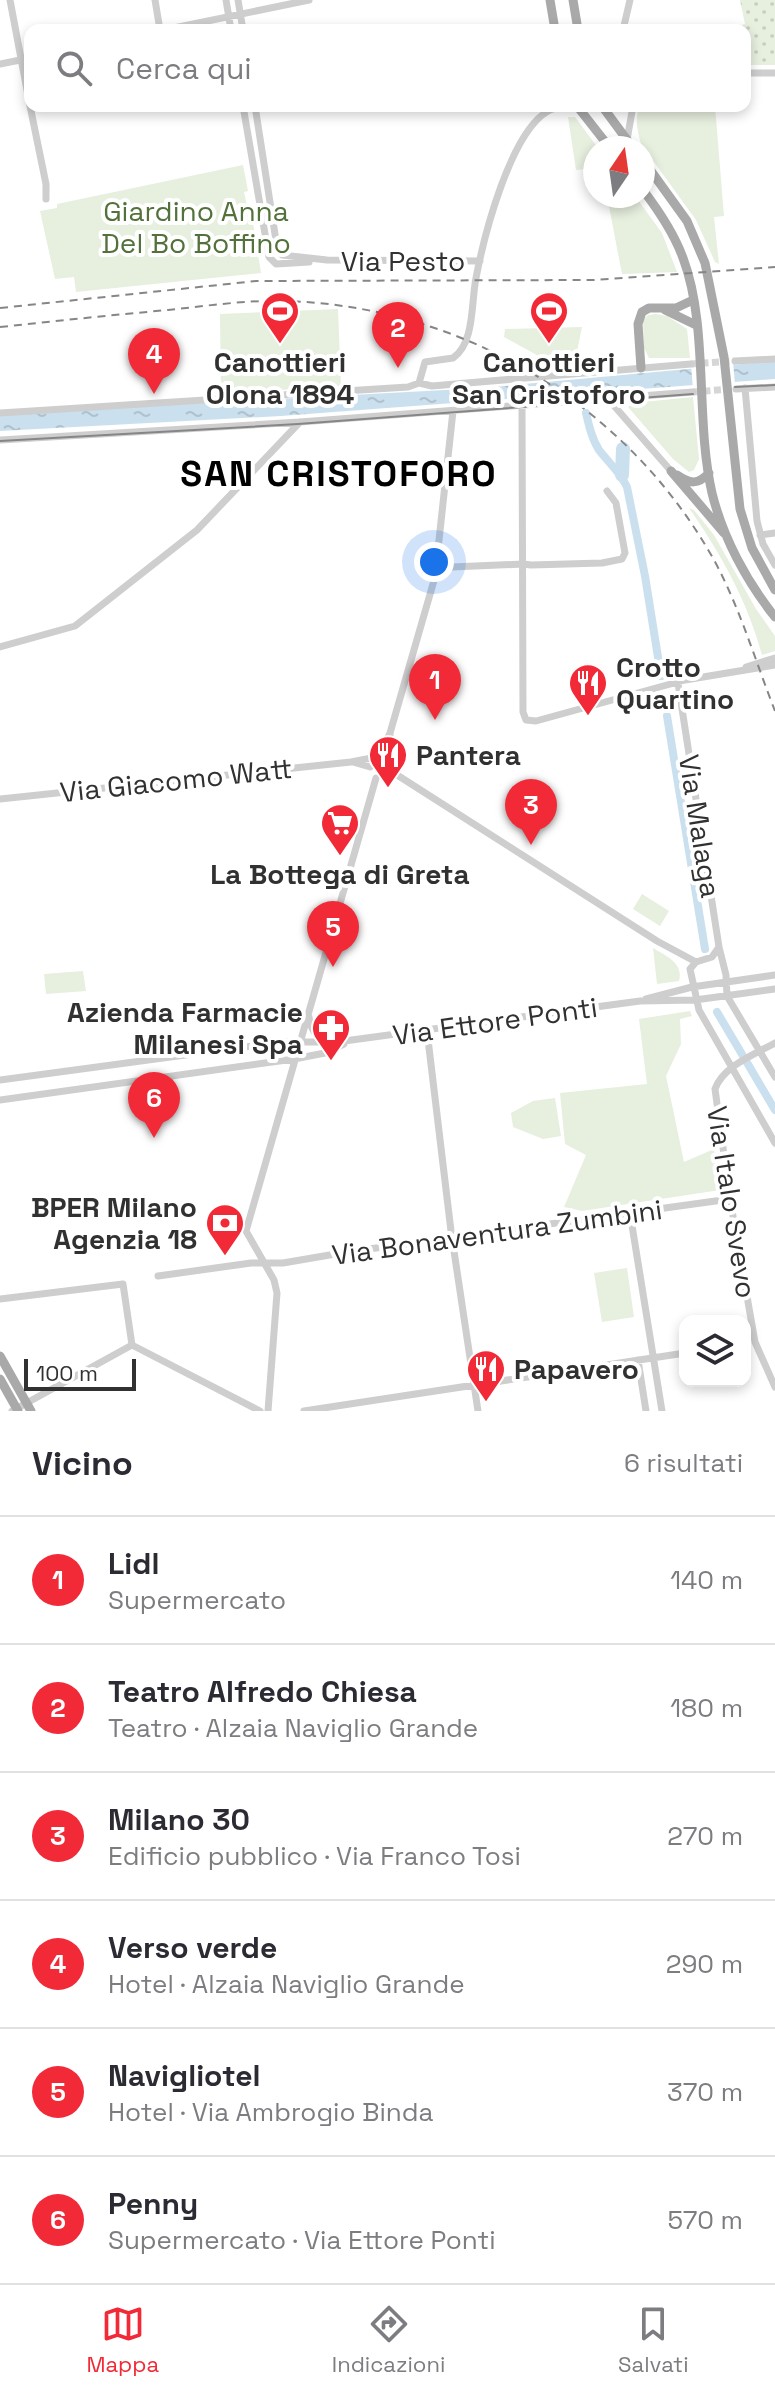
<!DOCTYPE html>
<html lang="it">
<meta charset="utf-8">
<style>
body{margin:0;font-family:"Space Grotesk",sans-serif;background:#f2f2f3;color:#2b2b33}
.controls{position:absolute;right:24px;bottom:24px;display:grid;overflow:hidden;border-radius:16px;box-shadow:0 4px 12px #0003}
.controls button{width:72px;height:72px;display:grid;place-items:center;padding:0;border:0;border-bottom:2px solid #e1e1e2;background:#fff;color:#2b2b33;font:40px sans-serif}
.compass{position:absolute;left:583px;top:136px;width:72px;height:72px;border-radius:50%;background:#fff;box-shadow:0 4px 12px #0003;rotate:13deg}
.scale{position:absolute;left:24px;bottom:20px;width:112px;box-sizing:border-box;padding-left:8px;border:4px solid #313131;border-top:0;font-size:22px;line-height:28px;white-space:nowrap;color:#313131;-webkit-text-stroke:6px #fff;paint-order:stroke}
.you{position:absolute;left:434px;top:562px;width:28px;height:28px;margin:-20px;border:6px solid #fff;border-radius:50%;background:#1a73e8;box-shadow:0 0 0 12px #1a73e833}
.badge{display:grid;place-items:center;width:52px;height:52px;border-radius:50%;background:#f22936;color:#fff;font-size:26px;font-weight:700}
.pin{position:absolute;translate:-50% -66px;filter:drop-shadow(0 2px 4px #0008)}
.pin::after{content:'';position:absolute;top:42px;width:28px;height:24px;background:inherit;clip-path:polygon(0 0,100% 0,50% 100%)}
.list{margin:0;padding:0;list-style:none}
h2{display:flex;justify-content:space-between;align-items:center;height:104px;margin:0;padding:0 32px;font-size:34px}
h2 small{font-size:26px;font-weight:400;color:#7c7c81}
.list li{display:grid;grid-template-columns:52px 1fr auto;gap:24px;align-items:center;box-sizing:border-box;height:128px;padding:0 32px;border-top:2px solid #e1e1e2}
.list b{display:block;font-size:30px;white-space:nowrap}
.list p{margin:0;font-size:26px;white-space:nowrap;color:#7c7c81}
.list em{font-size:26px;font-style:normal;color:#7c7c81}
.icon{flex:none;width:44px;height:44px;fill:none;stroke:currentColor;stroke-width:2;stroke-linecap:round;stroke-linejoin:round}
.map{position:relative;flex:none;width:775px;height:1411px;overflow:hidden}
.search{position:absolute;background:#fff;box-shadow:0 4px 12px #0003;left:24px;right:24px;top:24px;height:88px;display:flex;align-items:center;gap:20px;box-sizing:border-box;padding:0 28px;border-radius:16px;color:#7c7c81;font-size:30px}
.sheet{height:872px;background:#fff}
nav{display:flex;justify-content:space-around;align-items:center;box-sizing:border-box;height:112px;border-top:2px solid #e1e1e2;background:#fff;font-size:22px;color:#7c7c81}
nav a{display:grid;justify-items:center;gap:4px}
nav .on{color:#f22936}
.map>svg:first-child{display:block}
.green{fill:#e7efdf}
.garden{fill:url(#garden-dots)}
.water{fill:url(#water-ripples)}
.pier{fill:#fff}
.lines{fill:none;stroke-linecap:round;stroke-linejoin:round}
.canal{stroke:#cae0ef;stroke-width:8}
.river{stroke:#cae0ef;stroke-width:14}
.minor-tunnel{stroke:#d6d6d6;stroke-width:7;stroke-dasharray:7 3.5;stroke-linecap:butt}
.minor{stroke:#cecece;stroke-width:7}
.major{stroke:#a9a9a9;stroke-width:9}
.tram{stroke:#868686;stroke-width:2}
.rail{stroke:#868686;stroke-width:2;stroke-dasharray:8 6;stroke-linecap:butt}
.labels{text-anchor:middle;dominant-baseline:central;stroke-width:8;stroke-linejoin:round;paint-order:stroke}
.park-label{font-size:28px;fill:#53713a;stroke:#fff}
.street-label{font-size:28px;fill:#313131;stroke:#fff}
.poi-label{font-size:28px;font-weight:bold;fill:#313131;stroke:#fff}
.district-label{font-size:36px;font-weight:bold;letter-spacing:2px;fill:#000;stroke:#fff}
</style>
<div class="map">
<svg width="775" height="1411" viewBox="0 0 775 1411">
<defs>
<pattern id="garden-dots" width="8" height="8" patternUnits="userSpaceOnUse" patternTransform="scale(2)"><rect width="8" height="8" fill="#e7efdf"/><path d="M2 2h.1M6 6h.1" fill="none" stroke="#c7cdc0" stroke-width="1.8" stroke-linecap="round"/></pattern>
<pattern id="water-ripples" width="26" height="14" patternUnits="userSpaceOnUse" patternTransform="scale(2)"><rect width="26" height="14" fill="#cae0ef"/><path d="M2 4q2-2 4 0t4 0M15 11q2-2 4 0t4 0" fill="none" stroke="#aec1cd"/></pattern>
</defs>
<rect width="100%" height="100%" fill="#fff"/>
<path class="green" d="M 639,106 L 715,106 L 724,216 L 714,217 L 719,264 L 715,262 L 696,220 L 641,144 C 637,130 635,120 639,106 Z
M 568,117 L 575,117 L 598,148 L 595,148 L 595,175 L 586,169 L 576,170 Z
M 243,165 L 248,191 L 244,192 L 248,211 L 251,210 L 261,273 L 76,292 L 74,277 L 55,279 L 40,211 L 57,208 L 57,204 Z
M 607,196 L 635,196 L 662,233 L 677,272 L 622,274 Z
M 338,309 L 341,386 L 221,394 L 220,314 Z
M 656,314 L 667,316 L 687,329 L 690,358 L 649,358 L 644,348 L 643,320 L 648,315 Z
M 582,327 L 574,366 L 554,370 L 535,354 L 504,337 L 505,329 Z
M 693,397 L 699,459 L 694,470 L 689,472 L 673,459 L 628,407 L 633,403 Z
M 689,508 L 694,510 L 714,535 L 756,609 L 775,636 L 775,651 L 762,655 C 747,600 721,554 689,508 Z
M 642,894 L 669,911 L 660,926 L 633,909 Z
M 653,948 C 666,956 684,963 679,981 L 657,984 Z
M 83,971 L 86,991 L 46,994 L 44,974 Z
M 690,1011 L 692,1016 L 680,1019 L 681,1044 L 666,1076 L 684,1162 L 714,1149 L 720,1190 L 582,1211 L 564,1207 L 586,1155 L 565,1144 L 560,1093 L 647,1084 L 639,1019 Z
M 555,1098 L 561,1136 L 543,1139 L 513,1127 L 511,1113 L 533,1101 Z
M 627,1268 L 634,1317 L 602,1322 L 594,1273 Z"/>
<path class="garden" d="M 740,0 L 775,0 L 775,65 L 751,65 L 742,25 L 745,24 Z"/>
<path class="water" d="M 775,361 L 775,379 L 281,416 L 0,431 L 0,414 L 482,388 Z"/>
<path class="pier" d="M 733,361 L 735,385 L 693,389 L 691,365 Z"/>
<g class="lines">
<path class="canal" d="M 586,413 C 589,426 592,439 599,450 C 609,463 620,472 627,487 L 645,576 L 661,676
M 667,716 L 705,949
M 717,1012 L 775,1110"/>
<path class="river" d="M 622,475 L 623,449"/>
<path class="minor-tunnel" d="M 691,364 L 735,361
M 693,392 L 731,389"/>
<path class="minor" d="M 10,0 L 30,106
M 155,0 L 160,30
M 226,0 L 231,30
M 238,0 L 243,30
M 164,30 L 309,0
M 623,30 L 630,0
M 0,64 L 30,58
M 745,73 L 775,73
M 30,106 L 46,184 L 46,199
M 243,106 L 269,257 L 276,264 L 309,262
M 255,106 L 277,247 L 282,255 L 327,260 L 480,261
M 627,140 L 633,106
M 735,361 L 775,359
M 419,383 L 425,362 L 453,358 C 475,343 471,302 476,278 C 484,236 510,133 548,111 C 557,106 568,107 578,108
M 745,388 L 757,521 L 763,544 L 775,565
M 736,389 L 775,387
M 609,400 L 671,471
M 522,406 L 523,712 L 526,720 L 536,721 L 685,680 L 775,665
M 0,413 L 408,387 L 419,383 L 432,386 L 691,364
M 0,440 L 300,422 L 693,392
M 760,535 L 775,533
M 437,564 L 452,567 L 523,564 L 531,565 L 602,563 L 622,559 L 625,553 L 616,503 L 607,491
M 0,647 L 75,626 L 197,530 L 300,422
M 746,667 L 775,658
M 678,683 L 719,947 L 726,975 L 727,996 L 775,1077
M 390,733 L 390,758 L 394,765 L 394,773
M 379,756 L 390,733 L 435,577 L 453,411
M 353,762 L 370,767
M 394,773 L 657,941 L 696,962
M 0,799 L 351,762 L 382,756 L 390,758
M 719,947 L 712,957 L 696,962 L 690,969 L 699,1010 L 775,1143
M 646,999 L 692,987 L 775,975
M 309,1017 C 310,1028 316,1038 327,1040
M 427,1031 L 451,1231 L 478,1411
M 775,1043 C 755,1054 723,1066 715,1089 L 730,1199 L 755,1342 L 775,1387
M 0,1080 L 282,1042 L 337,1042 L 640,1001 L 695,1000 L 775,989
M 0,1100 L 294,1059 L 325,1053 L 344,1044
M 630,1213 L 662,1411
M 158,1276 L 251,1263 L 283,1263 L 347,1252 L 730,1199
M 0,1299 L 123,1284 L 132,1345
M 132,1345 L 260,1411
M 638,1360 L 646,1411
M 12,1411 L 132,1345
M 268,1411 L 277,1293 L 274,1280 L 246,1231 L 376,778
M 304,1411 L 685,1353"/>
<path class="major" d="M 550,0 L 555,30
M 573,0 L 578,30
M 577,106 L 610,148
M 602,106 L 633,148
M 643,160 L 687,221 L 705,263 L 724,357 L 740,509 L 752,548 L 775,590
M 643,190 C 659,211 674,233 683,258 C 709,327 695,420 712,493 C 723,538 747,582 775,617
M 665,310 L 696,325
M 641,368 L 638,324 L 642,312 L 649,308 L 676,308 L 693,300
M 671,471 L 724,533
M 677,475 C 690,484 698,485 709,473
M 0,1356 L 31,1411
M 0,1379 L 18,1411"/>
<path class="tram" d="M 735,387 L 775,385
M 0,441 L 298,424 L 693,394"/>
<path class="rail" d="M 0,308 L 256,281 L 593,280 L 775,267
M 0,327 C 56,321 112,315 168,310 C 206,306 245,300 283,301 C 461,305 627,404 714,560 C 740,608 755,660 775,711"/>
</g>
<defs>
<symbol id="stadium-pin" viewBox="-11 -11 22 30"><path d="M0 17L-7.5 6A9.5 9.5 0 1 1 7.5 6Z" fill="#f22936" stroke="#fff"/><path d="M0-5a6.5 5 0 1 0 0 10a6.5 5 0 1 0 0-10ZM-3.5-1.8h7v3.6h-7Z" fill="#fff"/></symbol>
<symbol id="restaurant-pin" viewBox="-11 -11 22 30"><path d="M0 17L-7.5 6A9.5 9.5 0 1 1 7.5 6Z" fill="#f22936" stroke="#fff"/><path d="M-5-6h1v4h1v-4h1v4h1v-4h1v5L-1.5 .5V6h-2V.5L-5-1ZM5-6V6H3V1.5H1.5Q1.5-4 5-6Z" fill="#fff"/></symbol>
<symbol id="supermarket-pin" viewBox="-11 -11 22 30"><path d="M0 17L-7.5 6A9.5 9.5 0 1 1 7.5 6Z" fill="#f22936" stroke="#fff"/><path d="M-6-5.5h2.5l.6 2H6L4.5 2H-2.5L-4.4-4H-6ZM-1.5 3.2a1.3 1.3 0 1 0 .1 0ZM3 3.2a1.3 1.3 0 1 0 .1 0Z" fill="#fff"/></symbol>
<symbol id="pharmacy-pin" viewBox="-11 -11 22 30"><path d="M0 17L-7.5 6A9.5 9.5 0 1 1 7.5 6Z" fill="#f22936" stroke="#fff"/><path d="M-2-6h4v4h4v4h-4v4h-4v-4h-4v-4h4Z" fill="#fff"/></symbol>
<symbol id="bank-pin" viewBox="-11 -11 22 30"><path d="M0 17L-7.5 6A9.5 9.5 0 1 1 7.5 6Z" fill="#f22936" stroke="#fff"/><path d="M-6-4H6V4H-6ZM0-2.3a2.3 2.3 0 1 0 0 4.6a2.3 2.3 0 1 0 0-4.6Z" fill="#fff"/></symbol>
</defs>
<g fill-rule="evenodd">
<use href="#stadium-pin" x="258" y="289" width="44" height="60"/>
<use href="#stadium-pin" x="527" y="289" width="44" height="60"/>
<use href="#restaurant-pin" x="566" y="661" width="44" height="60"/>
<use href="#restaurant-pin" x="366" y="733" width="44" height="60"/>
<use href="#supermarket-pin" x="318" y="801" width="44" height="60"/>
<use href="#pharmacy-pin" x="309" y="1006" width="44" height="60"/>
<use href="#bank-pin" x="203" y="1201" width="44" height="60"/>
<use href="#restaurant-pin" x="464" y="1347" width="44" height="60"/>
</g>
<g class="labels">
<g class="park-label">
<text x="196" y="211">Giardino Anna<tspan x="196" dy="32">Del Bo Boffino</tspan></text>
</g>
<g class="street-label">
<text x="403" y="261">Via Pesto</text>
<text transform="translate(176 780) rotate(-6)">Via Giacomo Watt</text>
<text transform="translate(700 826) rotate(81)">Via Malaga</text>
<text transform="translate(495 1021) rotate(-8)">Via Ettore Ponti</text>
<text transform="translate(732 1202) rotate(81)">Via Italo Svevo</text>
<text transform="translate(497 1232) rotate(-8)">Via Bonaventura Zumbini</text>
</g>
<g class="poi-label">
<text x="280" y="362">Canottieri<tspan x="280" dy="32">Olona 1894</tspan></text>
<text x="549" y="362">Canottieri<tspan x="549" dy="32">San Cristoforo</tspan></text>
<text x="616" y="667" text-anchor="start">Crotto<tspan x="616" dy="32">Quartino</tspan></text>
<text x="416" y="755" text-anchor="start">Pantera</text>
<text x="340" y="874">La Bottega di Greta</text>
<text x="303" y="1012" text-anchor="end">Azienda Farmacie<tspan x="303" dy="32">Milanesi Spa</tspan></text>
<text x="197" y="1207" text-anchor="end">BPER Milano<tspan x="197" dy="32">Agenzia 18</tspan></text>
<text x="514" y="1369" text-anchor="start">Papavero</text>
</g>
<g class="district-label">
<text x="339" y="474">SAN CRISTOFORO</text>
</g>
</g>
</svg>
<div class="controls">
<button><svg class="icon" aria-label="layers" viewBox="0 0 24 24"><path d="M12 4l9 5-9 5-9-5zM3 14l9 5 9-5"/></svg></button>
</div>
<svg class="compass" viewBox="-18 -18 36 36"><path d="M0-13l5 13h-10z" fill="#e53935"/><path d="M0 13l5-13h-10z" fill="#7c7c81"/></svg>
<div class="scale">100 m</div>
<div class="you"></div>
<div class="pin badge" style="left:435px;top:720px">1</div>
<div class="pin badge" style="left:398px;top:368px">2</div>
<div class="pin badge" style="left:531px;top:845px">3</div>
<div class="pin badge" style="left:154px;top:394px">4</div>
<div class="pin badge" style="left:333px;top:967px">5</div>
<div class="pin badge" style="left:154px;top:1138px">6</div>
<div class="search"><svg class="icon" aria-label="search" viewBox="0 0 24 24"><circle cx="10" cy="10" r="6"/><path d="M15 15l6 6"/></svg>Cerca qui</div>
</div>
<section class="sheet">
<h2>Vicino<small>6 risultati</small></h2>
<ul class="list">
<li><span class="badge">1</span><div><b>Lidl</b><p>Supermercato</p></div><em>140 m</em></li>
<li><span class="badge">2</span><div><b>Teatro Alfredo Chiesa</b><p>Teatro · Alzaia Naviglio Grande</p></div><em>180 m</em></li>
<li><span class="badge">3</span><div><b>Milano 30</b><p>Edificio pubblico · Via Franco Tosi</p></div><em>270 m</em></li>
<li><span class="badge">4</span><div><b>Verso verde</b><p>Hotel · Alzaia Naviglio Grande</p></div><em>290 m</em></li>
<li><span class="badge">5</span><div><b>Navigliotel</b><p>Hotel · Via Ambrogio Binda</p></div><em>370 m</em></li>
<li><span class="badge">6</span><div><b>Penny</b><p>Supermercato · Via Ettore Ponti</p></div><em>570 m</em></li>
</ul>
</section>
<nav>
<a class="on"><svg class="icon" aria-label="map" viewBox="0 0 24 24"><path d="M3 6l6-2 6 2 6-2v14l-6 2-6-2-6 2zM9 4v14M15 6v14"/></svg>Mappa</a>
<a><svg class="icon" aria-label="directions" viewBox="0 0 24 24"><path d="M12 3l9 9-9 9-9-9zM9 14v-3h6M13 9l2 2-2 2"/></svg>Indicazioni</a>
<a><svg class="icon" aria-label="saved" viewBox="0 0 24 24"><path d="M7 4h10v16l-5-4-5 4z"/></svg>Salvati</a>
</nav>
